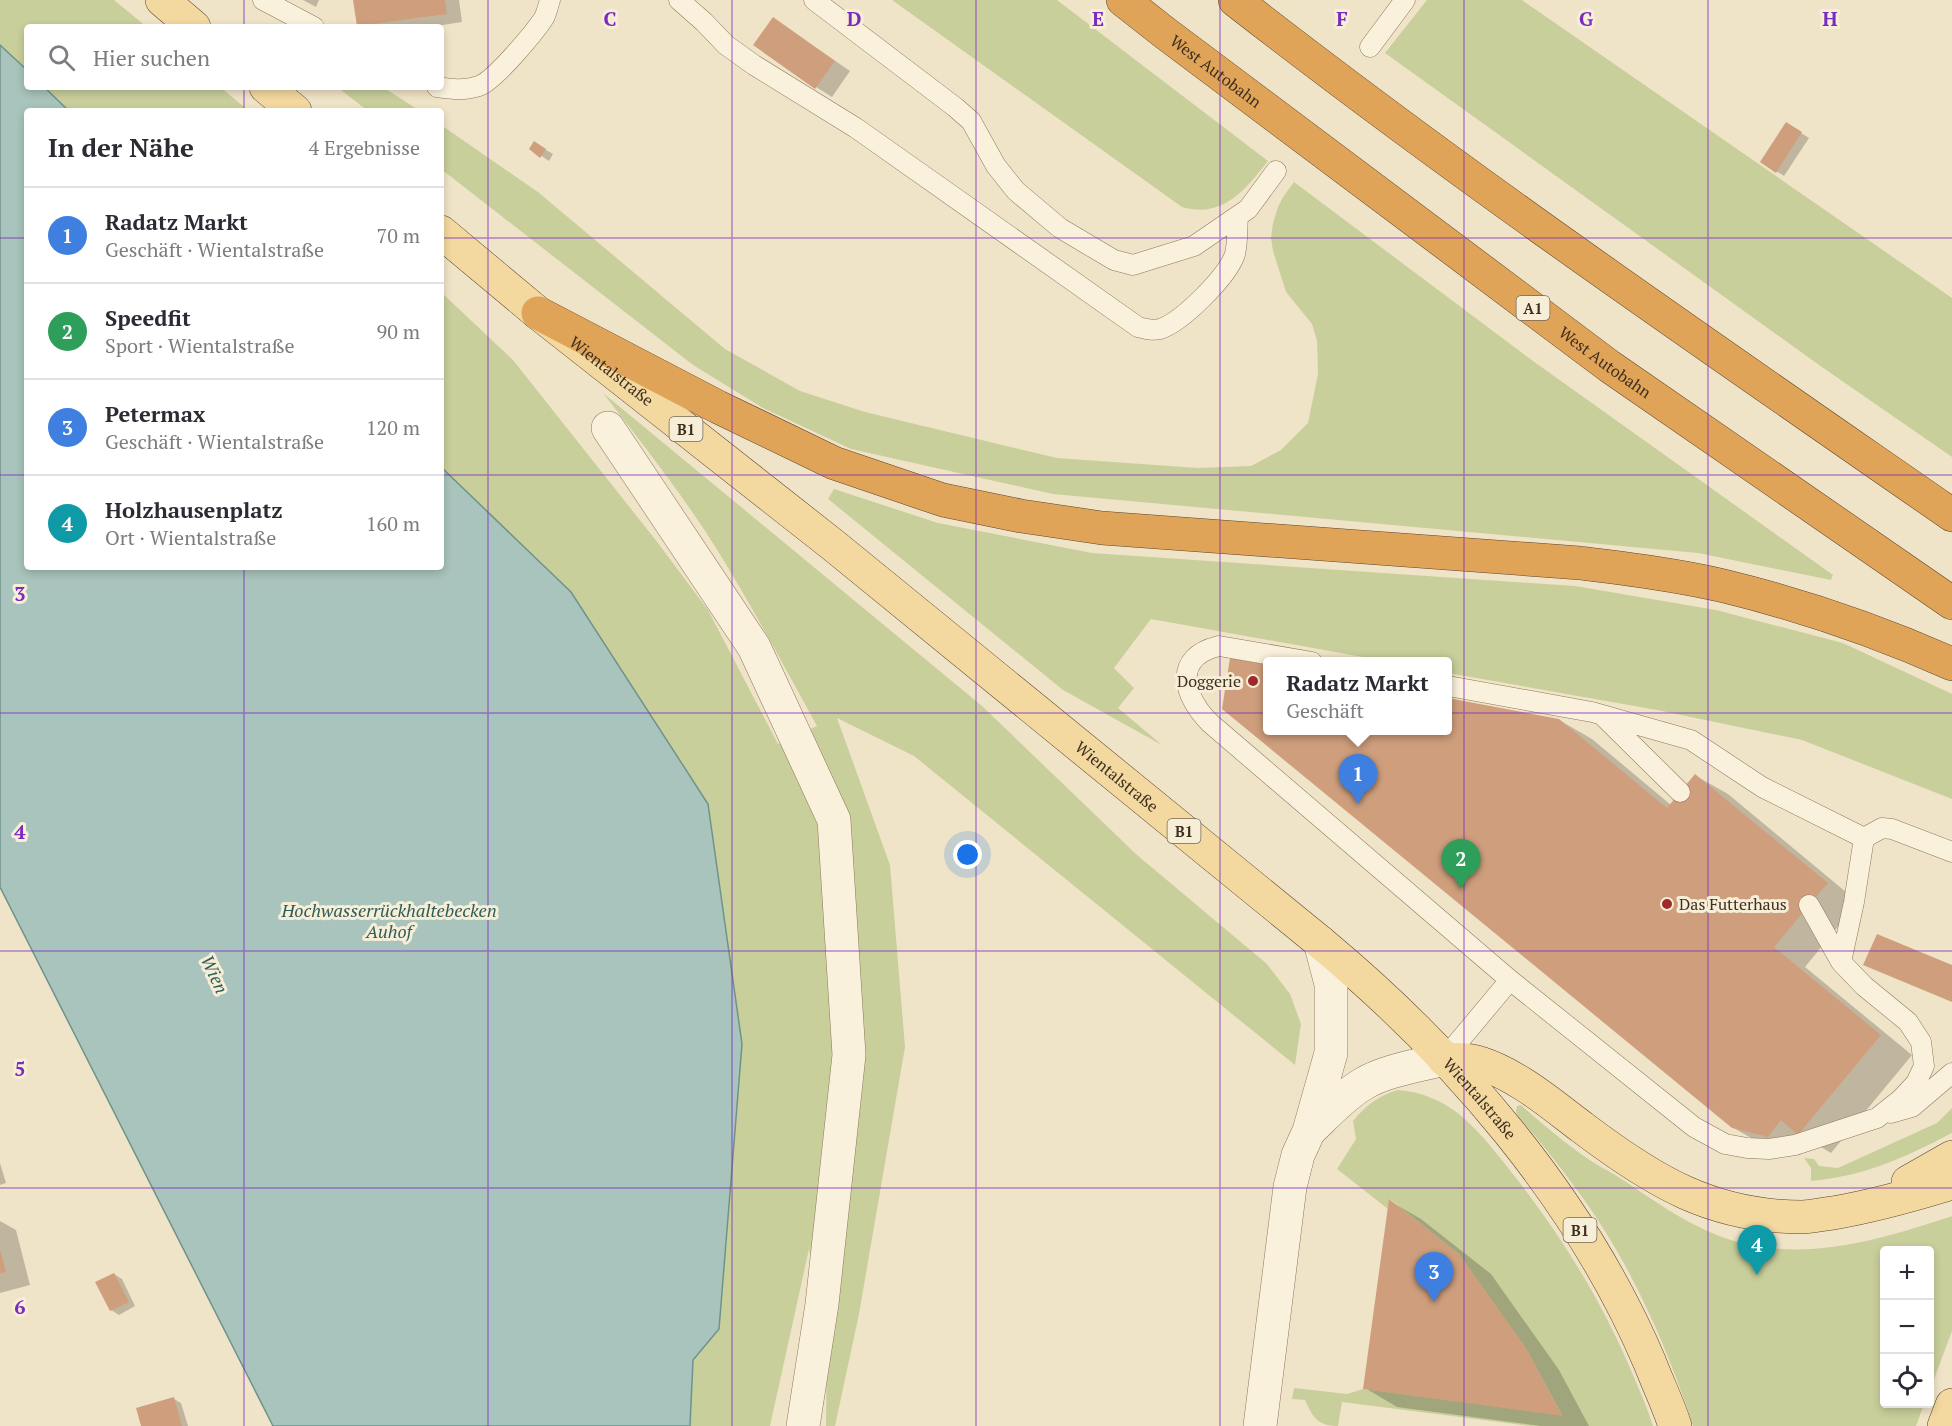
<!DOCTYPE html>
<html lang="de">
<meta charset="utf-8">
<style>
body{margin:0;font-family:"PT Serif",serif;background:#f2f2f3;color:#2b2b33}
.controls{position:absolute;right:18px;bottom:18px;display:grid;overflow:hidden;border-radius:6px;box-shadow:0 3px 9px #0003}
.controls button{width:54px;height:54px;display:grid;place-items:center;padding:0;border:0;border-bottom:2px solid #e1e1e2;background:#fff;color:#2b2b33;font:30px sans-serif}
.you{position:absolute;left:968px;top:855px;width:21px;height:21px;margin:-15px;border:4px solid #fff;border-radius:50%;background:#1a73e8;box-shadow:0 0 0 9px #1a73e833}
.badge{display:grid;place-items:center;width:39px;height:39px;border-radius:50%;background:#db2777;color:#fff;font-size:20px;font-weight:700}
.pin{position:absolute;translate:-50% -50px;filter:drop-shadow(0 2px 3px #0008)}
.pin::after{content:'';position:absolute;top:32px;width:21px;height:18px;background:inherit;clip-path:polygon(0 0,100% 0,50% 100%)}
.popup{position:absolute;left:1263px;top:657px;width:189px;height:78px;box-sizing:border-box;display:grid;place-content:center;border-radius:6px;background:#fff;filter:drop-shadow(0 2px 4px #0005);font-size:20px;white-space:nowrap;color:#7c7c81}
.popup b{font-size:22px;color:#2b2b33}
.popup::after{content:'';position:absolute;left:50%;top:100%;margin-left:-12px;border:12px solid transparent;border-top-color:#fff}
.list{margin:0;padding:0;list-style:none}
h2{display:flex;justify-content:space-between;align-items:center;height:78px;margin:0;padding:0 24px;font-size:26px}
h2 small{font-size:20px;font-weight:400;color:#7c7c81}
.list li{display:grid;grid-template-columns:39px 1fr auto;gap:18px;align-items:center;box-sizing:border-box;height:96px;padding:0 24px;border-top:2px solid #e1e1e2}
.list b{display:block;font-size:22px;white-space:nowrap}
.list p{margin:0;font-size:20px;white-space:nowrap;color:#7c7c81}
.list em{font-size:20px;font-style:normal;color:#7c7c81}
.icon{flex:none;width:33px;height:33px;fill:none;stroke:currentColor;stroke-width:2;stroke-linecap:round;stroke-linejoin:round}
.map{position:relative;flex:none;width:1952px;height:1426px;overflow:hidden}
.search{position:absolute;background:#fff;box-shadow:0 3px 9px #0003;left:24px;top:24px;width:420px;height:66px;display:flex;align-items:center;gap:15px;box-sizing:border-box;padding:0 21px;border-radius:6px;color:#7c7c81;font-size:22px}
.panel{position:absolute;background:#fff;box-shadow:0 3px 9px #0003;left:24px;top:108px;width:420px;height:462px;border-radius:6px}
.map>svg:first-child{display:block}
.green{fill:#c9cf9b}
.water{fill:#a9c4bc;stroke:#6f938a;stroke-width:1.5}
.shadow{fill:#0003}
.building{fill:#cf9f7d}
.lines{fill:none;stroke-linecap:round;stroke-linejoin:round}
.lane-casing{stroke:#8d765c;stroke-width:21}
.street-casing{stroke:#8d765c;stroke-width:34}
.primary-casing{stroke:#5b4430;stroke-width:34}
.highway-casing{stroke:#5b4430;stroke-width:34}
.lane{stroke:#faf1dc;stroke-width:20}
.street{stroke:#faf1dc;stroke-width:33}
.primary{stroke:#f3d9a0;stroke-width:33}
.highway{stroke:#e0a458;stroke-width:33}
.grid{fill:none;stroke:#7b2cbf;stroke-width:1.5;stroke-opacity:0.55}
.poi-dot{fill:#9e2a2b;stroke:#f7eed8;stroke-width:2}
.labels{text-anchor:middle;dominant-baseline:central;stroke-width:6;stroke-linejoin:round;paint-order:stroke}
.shield{fill:#f7eed8;stroke:#756857;stroke-width:1.5}
.shield-label{font-size:15px;font-weight:bold;fill:#3d2e20}
.street-label{font-size:16px;fill:#3d2e20;stroke:#f7eed8}
.poi-label{font-size:16px;fill:#3d2e20;stroke:#f7eed8;text-anchor:end}
.water-label{font-size:18px;font-style:italic;fill:#2f5d5a;stroke:#f7eed8}
.grid-label{font-size:20px;text-anchor:middle;font-weight:bold;fill:#7b2cbf;stroke:#f7eed8;stroke-width:6;stroke-linejoin:round;paint-order:stroke}
</style>
<div class="map">
<svg width="1952" height="1426" viewBox="0 0 1952 1426">
<rect width="100%" height="100%" fill="#f0e4c8"/>
<path class="green" d="M 0,0 L 114,0 L 147,27 L 27,27 L 27,87 L 220,87 L 249,111 L 27,111 L 27,567 L 441,567 L 441,292 L 513,360 L 658,543 L 708,610 L 778,744 L 817,726 C 784,666 752,606 716,548 C 682,494 642,443 603,393 L 982,706 L 1137,855 L 1267,964 L 1290,994 L 1301,1024 L 1295,1065 L 914,756 L 837,718 L 890,865 L 905,1047 L 859,1314 L 835,1426 L 826,1426 L 827,1336 L 809,1249 L 770,1426 L 273,1426 L 0,887 Z
M 892,0 L 1057,0 L 1268,161 C 1246,189 1223,219 1182,207 Z
M 1427,0 L 1522,0 L 1952,298 L 1952,457 L 1819,365 L 1385,53 Z
M 337,87 L 383,87 L 420,111 L 368,111 Z
M 441,125 L 538,192 L 725,349 L 800,391 L 865,412 L 1057,458 L 1198,468 L 1251,466 L 1281,450 L 1308,423 L 1318,374 L 1317,341 L 1312,324 L 1286,292 L 1273,251 L 1271,238 L 1273,223 L 1278,207 L 1283,197 L 1294,182 L 1533,361 L 1833,575 L 1831,580 L 1698,553 L 1053,494 L 851,449 L 763,408 L 693,365 L 441,169 Z
M 834,489 L 938,523 L 1092,553 L 1575,586 L 1716,610 L 1843,643 L 1952,694 L 1952,799 L 1802,740 L 1657,710 L 1448,673 L 1448,662 L 1385,661 L 1151,619 L 1114,668 L 1134,688 L 1118,708 L 1162,745 L 1063,690 L 828,499 Z
M 1397,1090 C 1419,1091 1441,1100 1459,1114 C 1482,1133 1501,1159 1520,1183 C 1565,1242 1604,1305 1633,1375 C 1640,1392 1648,1409 1653,1426 L 1530,1426 L 1342,1402 L 1338,1426 C 1318,1426 1313,1418 1305,1400 L 1292,1399 L 1294,1388 L 1347,1394 L 1363,1389 L 1562,1415 L 1527,1350 L 1459,1254 L 1390,1199 L 1388,1209 L 1337,1169 L 1356,1139 L 1353,1121 C 1366,1105 1377,1097 1397,1090 Z
M 1521,1105 C 1540,1122 1560,1139 1581,1154 C 1594,1164 1610,1171 1623,1180 C 1653,1200 1684,1222 1717,1235 C 1794,1266 1877,1241 1952,1216 L 1952,1331 L 1930,1390 L 1930,1250 L 1884,1250 L 1884,1404 L 1924,1404 L 1916,1426 L 1693,1426 C 1666,1343 1629,1260 1577,1190 C 1558,1164 1538,1139 1517,1115 L 1516,1111 L 1517,1106 Z
M 1952,1108 L 1952,1133 C 1904,1158 1865,1176 1811,1181 L 1811,1168 L 1804,1158 L 1814,1159 L 1819,1166 L 1838,1168 L 1937,1123 Z"/>
<path class="water" d="M 0,45 L 27,70 L 27,87 L 44,87 L 69,111 L 27,111 L 27,567 L 441,567 L 441,467 L 571,592 L 708,804 L 742,1044 L 719,1329 L 693,1360 L 690,1426 L 273,1426 L 0,887 Z"/>
<path class="shadow" d="M 303,0 L 319,0 L 316,7 Z
M 355,0 L 459,0 L 462,22 L 430,27 L 361,27 L 358,25 Z
M 774,19 L 850,71 L 832,97 L 816,87 Z
M 1787,124 L 1809,138 L 1784,176 L 1776,171 Z
M 534,143 L 553,154 L 549,161 L 531,149 Z
M 1268,667 L 1268,730 L 1448,730 L 1448,700 L 1559,720 L 1592,739 L 1671,805 L 1696,776 L 1728,794 L 1858,902 L 1805,967 L 1912,1055 L 1831,1153 L 1811,1141 L 1800,1155 L 1765,1146 L 1732,1127 L 1224,708 Z
M 0,1163 L 6,1183 L 0,1185 Z
M 1390,1201 L 1421,1219 L 1491,1274 L 1559,1370 L 1589,1426 L 1541,1426 L 1397,1407 L 1365,1388 Z
M 0,1221 L 16,1230 L 30,1285 L 0,1293 Z
M 114,1274 L 122,1279 L 135,1306 L 119,1315 L 111,1310 Z
M 174,1399 L 181,1403 L 188,1426 L 142,1426 Z"/>
<path class="building" d="M 353,0 L 445,0 L 447,14 L 357,26 Z
M 773,17 L 835,61 L 815,89 L 753,45 Z
M 1786,122 L 1802,132 L 1776,173 L 1760,162 Z
M 534,141 L 546,149 L 540,158 L 529,149 Z
M 1230,658 L 1268,665 L 1268,730 L 1448,730 L 1448,698 L 1559,719 L 1667,808 L 1695,774 L 1828,883 L 1774,947 L 1881,1035 L 1798,1135 L 1781,1120 L 1768,1137 L 1732,1128 L 1222,709 Z
M 1877,934 L 1952,965 L 1952,1002 L 1863,965 Z
M 1389,1199 L 1459,1254 L 1527,1350 L 1562,1416 L 1363,1389 Z
M 0,1250 L 6,1272 L 0,1273 Z
M 114,1273 L 129,1302 L 110,1311 L 95,1282 Z
M 174,1397 L 182,1426 L 141,1426 L 136,1408 Z"/>
<g class="lines">
<defs>
<path id="lane" d="M 263,0 L 314,27
M 679,0 L 704,22 L 726,45 L 754,65 L 856,128 L 1138,327 C 1146,329 1152,331 1160,329 C 1182,322 1228,276 1235,254 C 1238,242 1237,228 1238,216
M 814,0 L 955,107 L 971,121 L 996,166 L 1016,191 L 1060,228 L 1114,260 L 1133,265 L 1194,246 L 1248,209 L 1276,171
M 1370,47 L 1405,0
M 437,87 C 451,89 464,91 479,86 C 495,80 534,33 544,18 C 547,12 548,6 550,0
M 1312,662 L 1219,646 C 1172,657 1183,696 1210,723 L 1510,980 L 1694,1127 L 1725,1144 L 1747,1148 L 1769,1149 L 1795,1145 L 1877,1118 L 1901,1099 L 1916,1083 L 1924,1066 L 1921,1042 L 1908,1022 L 1864,986 L 1841,962 L 1854,902 L 1864,838 L 1762,787 L 1691,740 L 1592,712 L 1448,686
M 1604,717 L 1680,792
M 1864,838 L 1882,828 L 1892,829 L 1952,852
M 1809,905 L 1841,962
M 1444,1059 L 1510,980
M 1891,1113 L 1912,1107 L 1952,1073"/>
<path id="street" d="M 608,428 L 754,647 L 834,820 L 849,1055 L 822,1304 L 803,1426
M 1309,1131 C 1326,1115 1343,1096 1363,1084 C 1386,1070 1418,1066 1444,1059
M 1260,1426 L 1290,1187 L 1298,1155 L 1309,1131 L 1331,1053 L 1331,984 L 1320,942"/>
<g id="primary">
<path d="M 162,0 L 194,27"/>
<path d="M 266,87 L 295,111"/>
<path id="s1" d="M 441,232 L 538,313 L 833,545 L 1320,942 C 1456,1055 1580,1198 1650,1363 C 1658,1384 1668,1404 1675,1426"/>
<path d="M 1444,1059 C 1456,1060 1470,1059 1480,1063 C 1519,1076 1551,1104 1583,1128 C 1653,1181 1712,1217 1802,1217 C 1812,1217 1823,1214 1833,1213 C 1874,1206 1913,1195 1952,1183"/>
<path d="M 1908,1182 L 1952,1157"/>
<path d="M 1944,1426 L 1952,1405"/>
</g>
<g id="highway">
<path id="s2" d="M 1123,0 L 1165,33 L 1609,366 L 1952,603"/>
<path d="M 1235,0 C 1467,181 1710,347 1952,515"/>
<path d="M 538,313 L 718,407 L 834,463 L 943,500 L 1021,516 L 1102,528 L 1580,563 C 1628,569 1677,575 1724,586 C 1802,605 1878,631 1952,664"/>
</g>
</defs>
<use href="#lane" class="lane-casing"/>
<use href="#street" class="street-casing"/>
<use href="#primary" class="primary-casing"/>
<use href="#highway" class="highway-casing"/>
<use href="#lane" class="lane"/>
<use href="#street" class="street"/>
<use href="#primary" class="primary"/>
<use href="#highway" class="highway"/>
</g>
<path class="grid" d="M 244,0 L 244,27M 488,0 L 488,1426M 732,0 L 732,1426M 976,0 L 976,1426M 1220,0 L 1220,1426M 1464,0 L 1464,1426M 1708,0 L 1708,1426M 244,87 L 244,111M 0,238 L 27,238M 441,238 L 1952,238M 0,475 L 27,475M 441,475 L 1952,475M 244,567 L 244,1426M 0,713 L 1952,713M 0,951 L 1952,951M 0,1188 L 1952,1188"/>
<g class="poi-dot">
<circle cx="1253" cy="681" r="6"/>
<circle cx="1667" cy="904" r="6"/>
</g>
<g class="labels">
<g class="shield">
<rect x="1516.5" y="296" width="33" height="24" rx="4.5"/>
<rect x="669.5" y="417" width="33" height="24" rx="4.5"/>
<rect x="1167.5" y="819" width="33" height="24" rx="4.5"/>
<rect x="1563.5" y="1218" width="33" height="24" rx="4.5"/>
</g>
<g class="shield-label">
<text x="1533" y="308">A1</text>
<text x="686" y="429">B1</text>
<text x="1184" y="831">B1</text>
<text x="1580" y="1230">B1</text>
</g>
<g class="street-label">
<text stroke="none"><textPath href="#s2" startOffset="117">West Autobahn</textPath></text>
<text stroke="none"><textPath href="#s2" startOffset="603">West Autobahn</textPath></text>
<text stroke="none"><textPath href="#s1" startOffset="220">Wientalstraße</textPath></text>
<text stroke="none"><textPath href="#s1" startOffset="868">Wientalstraße</textPath></text>
<text stroke="none"><textPath href="#s1" startOffset="1354">Wientalstraße</textPath></text>
</g>
<g class="poi-label">
<text x="1241" y="681">Doggerie</text>
<text x="1679" y="904" text-anchor="start">Das Futterhaus</text>
</g>
<g class="water-label">
<text x="389" y="910">Hochwasserrückhaltebecken<tspan x="389" dy="21">Auhof</tspan></text>
<text transform="translate(215 974) rotate(65)">Wien</text>
</g>
</g>
<g class="grid-label">
<text x="610" y="26">C</text>
<text x="854" y="26">D</text>
<text x="1098" y="26">E</text>
<text x="1342" y="26">F</text>
<text x="1586" y="26">G</text>
<text x="1830" y="26">H</text>
<text x="20" y="601">3</text>
<text x="20" y="839">4</text>
<text x="20" y="1076">5</text>
<text x="20" y="1314">6</text>
</g>
</svg>
<div class="controls">
<button>+</button>
<button>−</button>
<button><svg class="icon" aria-label="locate" viewBox="0 0 24 24"><circle cx="12" cy="12" r="6"/><path d="M12 2v4M12 18v4M2 12h4M18 12h4"/></svg></button>
</div>
<div class="you"></div>
<div class="pin badge" style="left:1358px;top:804px;background:#3f7fe0">1</div>
<div class="popup"><b>Radatz Markt</b>Geschäft</div>
<div class="pin badge" style="left:1461px;top:889px;background:#2e9e5b">2</div>
<div class="pin badge" style="left:1434px;top:1302px;background:#3f7fe0">3</div>
<div class="pin badge" style="left:1757px;top:1275px;background:#0f9aa8">4</div>
<div class="search"><svg class="icon" aria-label="search" viewBox="0 0 24 24"><circle cx="10" cy="10" r="6"/><path d="M15 15l6 6"/></svg>Hier suchen</div>
<section class="panel">
<h2>In der Nähe<small>4 Ergebnisse</small></h2>
<ul class="list">
<li><span class="badge" style="background:#3f7fe0">1</span><div><b>Radatz Markt</b><p>Geschäft · Wientalstraße</p></div><em>70 m</em></li>
<li><span class="badge" style="background:#2e9e5b">2</span><div><b>Speedfit</b><p>Sport · Wientalstraße</p></div><em>90 m</em></li>
<li><span class="badge" style="background:#3f7fe0">3</span><div><b>Petermax</b><p>Geschäft · Wientalstraße</p></div><em>120 m</em></li>
<li><span class="badge" style="background:#0f9aa8">4</span><div><b>Holzhausenplatz</b><p>Ort · Wientalstraße</p></div><em>160 m</em></li>
</ul>
</section>
</div>
